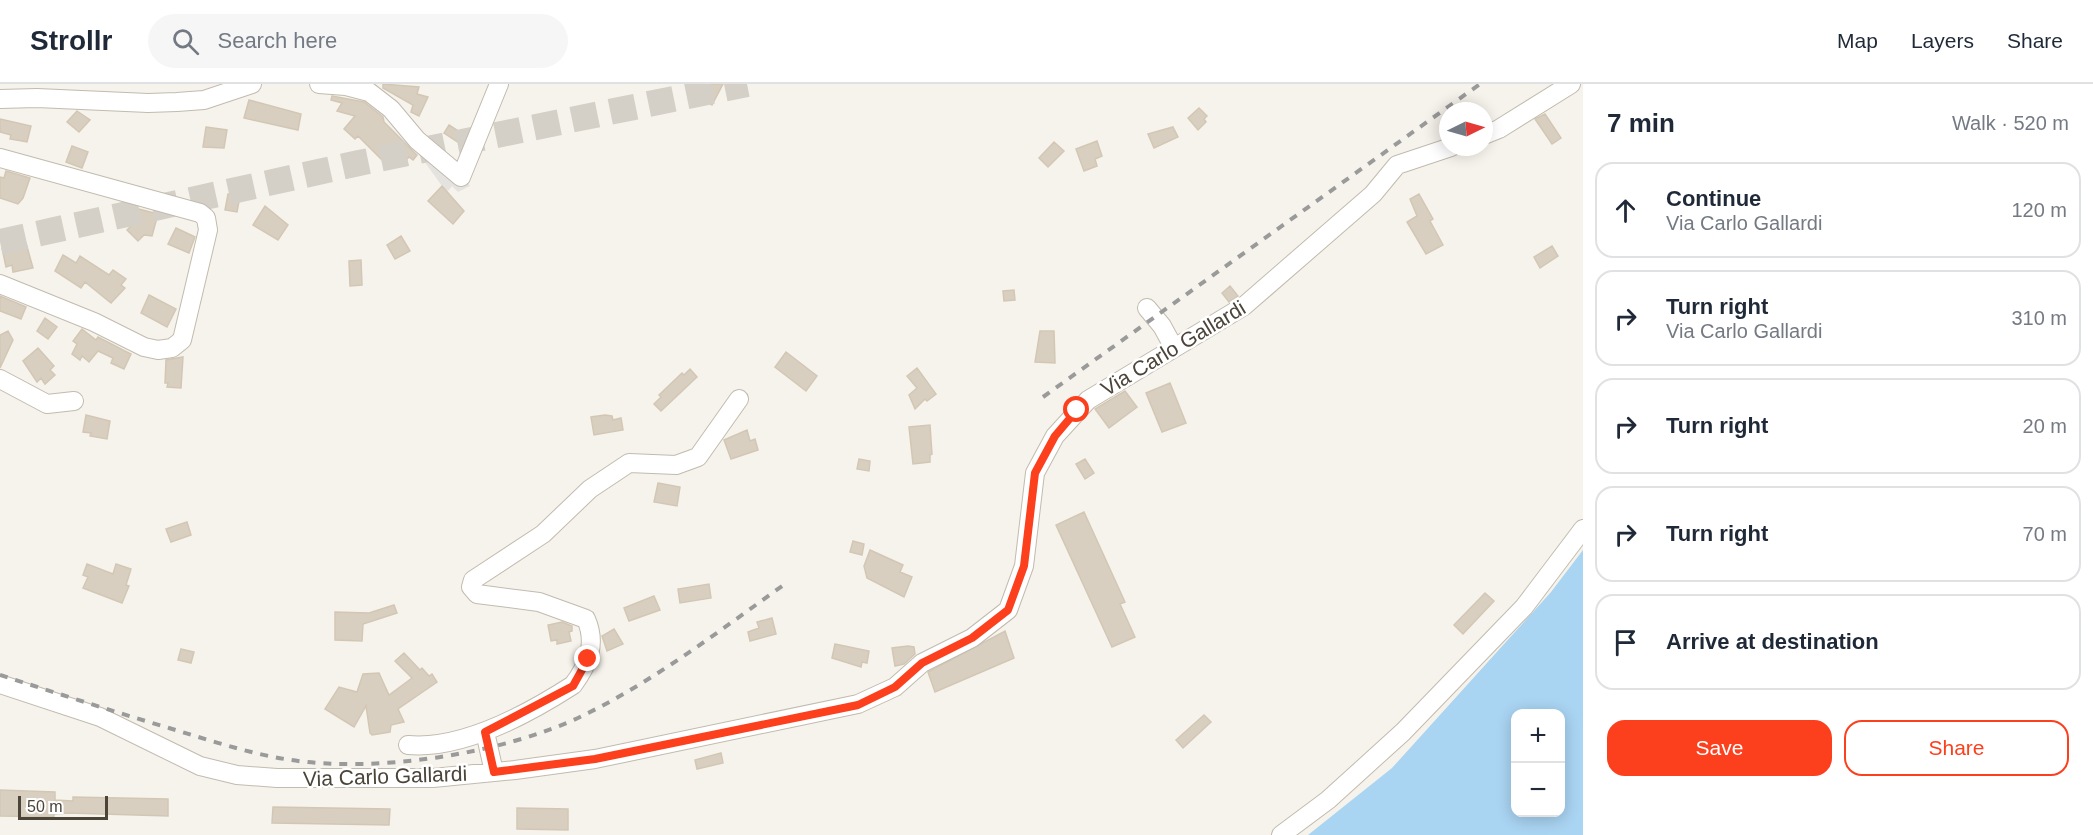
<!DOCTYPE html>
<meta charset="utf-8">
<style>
body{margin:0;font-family:Helvetica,sans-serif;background:#f6f6f7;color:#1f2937}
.controls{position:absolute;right:18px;bottom:18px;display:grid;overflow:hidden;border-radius:12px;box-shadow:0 3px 15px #0003}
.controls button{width:54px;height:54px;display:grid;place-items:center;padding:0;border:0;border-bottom:2px solid #e0e1e3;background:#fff;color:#1f2937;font:30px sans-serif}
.compass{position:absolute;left:1439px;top:18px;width:54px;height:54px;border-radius:50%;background:#fff;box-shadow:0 3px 15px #0003;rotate:85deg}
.scale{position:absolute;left:18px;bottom:15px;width:90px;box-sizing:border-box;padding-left:6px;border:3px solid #4b4439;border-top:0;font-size:16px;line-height:21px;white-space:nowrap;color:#4b4439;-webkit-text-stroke:4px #fff;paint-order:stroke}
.stop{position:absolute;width:18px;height:18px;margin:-14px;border:4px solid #fc3f1d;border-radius:50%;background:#fff}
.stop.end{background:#fc3f1d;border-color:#fff;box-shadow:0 2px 6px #0008}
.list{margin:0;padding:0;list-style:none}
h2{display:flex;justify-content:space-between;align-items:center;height:78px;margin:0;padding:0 24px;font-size:26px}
h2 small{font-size:20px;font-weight:400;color:#747a83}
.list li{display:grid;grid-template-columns:39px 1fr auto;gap:18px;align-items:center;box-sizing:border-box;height:96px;margin:0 12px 12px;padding:0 12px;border:2px solid #e0e1e3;border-radius:18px}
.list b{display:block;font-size:22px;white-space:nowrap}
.list p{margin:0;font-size:20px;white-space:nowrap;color:#747a83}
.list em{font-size:20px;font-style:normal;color:#747a83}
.actions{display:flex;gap:12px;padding:18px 24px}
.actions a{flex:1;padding:14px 0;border:2px solid #fc3f1d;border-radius:18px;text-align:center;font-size:21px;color:#fc3f1d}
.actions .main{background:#fc3f1d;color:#fff}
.icon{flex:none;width:33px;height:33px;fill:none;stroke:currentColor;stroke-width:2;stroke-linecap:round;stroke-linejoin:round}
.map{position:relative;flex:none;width:1583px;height:751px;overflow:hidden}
header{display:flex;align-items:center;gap:36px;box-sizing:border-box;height:84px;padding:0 30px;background:#fff;border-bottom:2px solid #e0e1e3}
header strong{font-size:28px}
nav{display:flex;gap:33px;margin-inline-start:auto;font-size:21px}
.search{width:420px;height:54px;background:#f6f6f7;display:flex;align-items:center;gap:15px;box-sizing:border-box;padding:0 21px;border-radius:33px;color:#747a83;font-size:22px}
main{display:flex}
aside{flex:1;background:#fff}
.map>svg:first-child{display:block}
.parking{fill:#e5e3e0}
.water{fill:#a9d4f2;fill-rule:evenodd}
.building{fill:#d8cfc1;stroke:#d3c7b4;stroke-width:1.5}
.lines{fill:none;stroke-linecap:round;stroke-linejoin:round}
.highway-tunnel{stroke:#d4d0c8;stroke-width:26;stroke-dasharray:26 13;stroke-linecap:butt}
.minor-casing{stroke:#c2bbae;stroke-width:20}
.minor{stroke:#fff;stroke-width:18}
.rail{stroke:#9a9a9a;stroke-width:4;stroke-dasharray:8 8;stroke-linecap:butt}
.route{stroke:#fc3f1d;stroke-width:8}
.labels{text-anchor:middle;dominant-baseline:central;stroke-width:5;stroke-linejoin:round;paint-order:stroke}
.street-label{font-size:21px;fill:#4b4439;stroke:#fff}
</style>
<header>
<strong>Strollr</strong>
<div class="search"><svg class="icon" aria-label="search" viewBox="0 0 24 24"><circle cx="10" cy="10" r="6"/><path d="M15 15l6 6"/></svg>Search here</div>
<nav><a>Map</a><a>Layers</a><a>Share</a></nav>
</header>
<main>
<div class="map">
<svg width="1583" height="751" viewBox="0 0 1583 751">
<rect width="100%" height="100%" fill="#f6f3ec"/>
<path class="parking" d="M 437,63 L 458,80 L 470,102 L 458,108 L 452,102 L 448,107 L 442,102 L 419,70 Z"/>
<path class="water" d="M 1583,466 L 1583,751 L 1308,751 L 1392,684 L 1551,508 ZM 1516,630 L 1560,630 L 1560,728 L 1516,728 Z"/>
<path class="building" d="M 383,0 L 419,3 L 417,10 L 428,13 L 419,32 L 411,28 L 413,21 L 383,4 Z
M 698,0 L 723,0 L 712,21 L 692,10 Z
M 332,12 L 364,18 L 383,33 L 384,38 L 417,71 L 413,76 L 409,73 L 401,81 L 395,75 L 388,82 L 358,52 L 355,55 L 344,45 L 355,32 L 337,27 L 342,19 L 331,16 Z
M 249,16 L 301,30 L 298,46 L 244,34 Z
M 1199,24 L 1207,32 L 1204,35 L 1206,38 L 1198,46 L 1188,34 Z
M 77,27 L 90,36 L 79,48 L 67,38 Z
M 1545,30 L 1561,54 L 1552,60 L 1535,35 Z
M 0,35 L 31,42 L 27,58 L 10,55 L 11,51 L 0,48 Z
M 449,41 L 466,52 L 462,61 L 444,49 Z
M 206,43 L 227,46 L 224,64 L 203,63 Z
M 1173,43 L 1178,53 L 1154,64 L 1148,50 Z
M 1097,57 L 1102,72 L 1095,75 L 1097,82 L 1084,87 L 1076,65 Z
M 1054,58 L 1064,67 L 1048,83 L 1039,74 Z
M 72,62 L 88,68 L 82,84 L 66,78 Z
M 6,87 L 30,94 L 23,114 L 18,120 L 0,114 L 0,93 L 4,94 Z
M 442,102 L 464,127 L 453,140 L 428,117 Z
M 228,110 L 240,112 L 237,128 L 225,126 Z
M 1419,110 L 1433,135 L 1430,137 L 1443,161 L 1426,170 L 1407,138 L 1417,132 L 1410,115 Z
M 265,122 L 288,141 L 278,156 L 253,141 Z
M 135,124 L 158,130 L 152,152 L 144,151 L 138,157 L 127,146 L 131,142 Z
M 176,144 L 195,153 L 189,169 L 168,160 Z
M 6,151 L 20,153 L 22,160 L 26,159 L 33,184 L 13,188 L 12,181 L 6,183 L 2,164 L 8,163 Z
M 401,152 L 410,167 L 395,175 L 387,161 Z
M 1552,162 L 1558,172 L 1540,184 L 1534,173 Z
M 63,171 L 76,179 L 80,172 L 109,191 L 113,186 L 126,195 L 121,201 L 125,204 L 111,219 L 85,198 L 81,204 L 55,187 Z
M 361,176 L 362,201 L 350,202 L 349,177 Z
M 1230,202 L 1238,212 L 1229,218 L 1222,209 Z
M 1014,206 L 1015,216 L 1004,217 L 1003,207 Z
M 149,211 L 176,225 L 167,243 L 141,229 Z
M 0,212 L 26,223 L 21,235 L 0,227 Z
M 45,234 L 57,243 L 48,255 L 37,247 Z
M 82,245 L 96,256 L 98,253 L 131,270 L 124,285 L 111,279 L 113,274 L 98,267 L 89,278 L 82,272 L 80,276 L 72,270 L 77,260 L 73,257 Z
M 8,247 L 13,256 L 0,284 L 0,251 Z
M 1040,247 L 1054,247 L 1055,279 L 1035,278 Z
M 38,264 L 54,282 L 50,286 L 55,291 L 45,300 L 41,294 L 37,298 L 23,277 Z
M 786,268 L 817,292 L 806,307 L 775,283 Z
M 183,273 L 181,304 L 167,303 L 168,299 L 165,299 L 166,276 Z
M 917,284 L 936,310 L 927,317 L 925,315 L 915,325 L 909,311 L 917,304 L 907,292 Z
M 690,285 L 697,293 L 661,327 L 654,320 L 661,313 L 659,311 L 682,289 L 684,291 Z
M 1170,299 L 1186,339 L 1162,348 L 1146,309 Z
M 1125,307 L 1137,323 L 1109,344 L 1095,325 Z
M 86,331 L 110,337 L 107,355 L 90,352 L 91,349 L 83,348 Z
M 605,331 L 612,332 L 613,336 L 621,334 L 623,346 L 594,351 L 591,333 Z
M 930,341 L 932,370 L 930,371 L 930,378 L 913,380 L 909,343 Z
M 747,346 L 750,357 L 755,355 L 758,366 L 731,375 L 724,356 Z
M 859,375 L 870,377 L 869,387 L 857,385 Z
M 1085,375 L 1094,389 L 1085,395 L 1076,380 Z
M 658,399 L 680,403 L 677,422 L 654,418 Z
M 1084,428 L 1125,518 L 1120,520 L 1135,553 L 1112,563 L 1056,441 Z
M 187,438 L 191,451 L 171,458 L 166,445 Z
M 853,457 L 864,460 L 862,471 L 850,468 Z
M 870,466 L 903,481 L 900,488 L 912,493 L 904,513 L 867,494 L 864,482 Z
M 87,480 L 113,490 L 116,480 L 131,485 L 126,501 L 129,502 L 122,519 L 83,504 L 88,493 L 83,491 Z
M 709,500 L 711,514 L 680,519 L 678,505 Z
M 1485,509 L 1494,517 L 1463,550 L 1454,541 Z
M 654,512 L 660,526 L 629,537 L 624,524 Z
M 394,521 L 397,529 L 363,540 L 362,557 L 335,556 L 335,528 L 369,529 Z
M 772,534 L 776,550 L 750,557 L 748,548 L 759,544 L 757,538 Z
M 562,538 L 572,542 L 572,547 L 569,548 L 571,557 L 557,560 L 557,556 L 551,557 L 548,541 Z
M 614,545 L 623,560 L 607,567 L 602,552 Z
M 1005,547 L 1014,574 L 935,608 L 928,588 Z
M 835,560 L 869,567 L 867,579 L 862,578 L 861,583 L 832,574 Z
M 908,562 L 914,563 L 915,570 L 904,580 L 895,582 L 892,564 Z
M 181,565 L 194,568 L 191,579 L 178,576 Z
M 404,569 L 420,586 L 422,584 L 429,592 L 432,590 L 437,598 L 398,625 L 404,638 L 391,641 L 390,648 L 372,651 L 370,649 L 366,622 L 354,643 L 325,625 L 339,603 L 357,608 L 363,590 L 379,589 L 389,611 L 412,594 L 395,577 Z
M 1204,631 L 1211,638 L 1183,664 L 1176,656 Z
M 721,669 L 723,679 L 697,685 L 695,676 Z
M 0,706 L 55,708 L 55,716 L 73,717 L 73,713 L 168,715 L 168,732 L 68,729 L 54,730 L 54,733 L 0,732 Z
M 273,723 L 390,725 L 389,741 L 272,739 Z
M 517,724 L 568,725 L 568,746 L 517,745 Z"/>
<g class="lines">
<path class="highway-tunnel" d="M 0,158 L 359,79 L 747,0"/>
<defs>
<path id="minor" d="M 319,0 L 346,2 L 369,8 L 391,25 L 417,56 L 461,93 L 499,0
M 0,15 L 37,14 L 148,19 L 177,18 L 204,16 L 252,0
M 1484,51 L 1499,45 L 1571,0
M 0,74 L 200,129 L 206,134 L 208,146 L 182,256 L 172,264 L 158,266 L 144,263 L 94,238 L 0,200
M 1147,224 L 1162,242 L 1174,264
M 0,295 L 47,320 L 74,317
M 0,600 L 100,633 L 200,682 L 237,691 L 277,694 L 433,694 L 515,686 L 595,675 L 858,620 L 895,603 L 922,579 L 972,554 L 1008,526 L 1024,482 L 1035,389 L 1055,352 L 1088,316 L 1244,222 L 1373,110 L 1397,81 L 1451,63
M 485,648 L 494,688
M 408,661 C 463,666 528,630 573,601 C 588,581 597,560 586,535 L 539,518 L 477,510 L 471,503 L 473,496 L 543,450 L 590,405 L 629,379 L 676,381 L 698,373 L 739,315
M 1281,751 L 1328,716 L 1403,648 L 1524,523 L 1583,445"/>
</defs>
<use href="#minor" class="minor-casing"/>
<use href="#minor" class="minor"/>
<path class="rail" d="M 1043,313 L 1480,0
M 0,591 C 56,609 112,627 169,644 C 209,656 250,670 291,676 C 378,689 501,670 580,633 C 653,598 719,547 785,500"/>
</g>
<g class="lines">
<path class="route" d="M 588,575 L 573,602 L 485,648 L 494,688 L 595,675 L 858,621 L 895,603 L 922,579 L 972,554 L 1008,526 L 1024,482 L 1035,389 L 1055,352 L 1077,326"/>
</g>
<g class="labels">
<g class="street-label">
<text transform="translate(1173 264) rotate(-31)">Via Carlo Gallardi</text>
<text transform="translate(385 692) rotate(-2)">Via Carlo Gallardi</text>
</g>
</g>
</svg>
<div class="controls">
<button>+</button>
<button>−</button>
</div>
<svg class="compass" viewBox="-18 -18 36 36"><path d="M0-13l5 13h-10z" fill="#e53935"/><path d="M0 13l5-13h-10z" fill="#747a83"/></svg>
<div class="scale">50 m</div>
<div class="stop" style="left:1077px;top:326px"></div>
<div class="stop end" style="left:588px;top:575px"></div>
</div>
<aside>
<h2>7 min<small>Walk · 520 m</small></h2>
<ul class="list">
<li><svg class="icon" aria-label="ahead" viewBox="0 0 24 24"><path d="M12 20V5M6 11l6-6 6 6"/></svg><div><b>Continue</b><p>Via Carlo Gallardi</p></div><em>120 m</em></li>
<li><svg class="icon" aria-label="right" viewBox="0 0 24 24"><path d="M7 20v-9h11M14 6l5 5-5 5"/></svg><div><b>Turn right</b><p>Via Carlo Gallardi</p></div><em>310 m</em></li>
<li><svg class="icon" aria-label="right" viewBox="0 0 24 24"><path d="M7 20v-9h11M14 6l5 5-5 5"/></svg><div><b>Turn right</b></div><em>20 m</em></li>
<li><svg class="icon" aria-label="right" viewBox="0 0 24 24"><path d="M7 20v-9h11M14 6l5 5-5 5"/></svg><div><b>Turn right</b></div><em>70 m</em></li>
<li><svg class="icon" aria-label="arrive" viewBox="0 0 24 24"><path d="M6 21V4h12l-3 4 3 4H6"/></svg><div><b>Arrive at destination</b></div></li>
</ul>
<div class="actions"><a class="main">Save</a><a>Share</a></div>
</aside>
</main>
